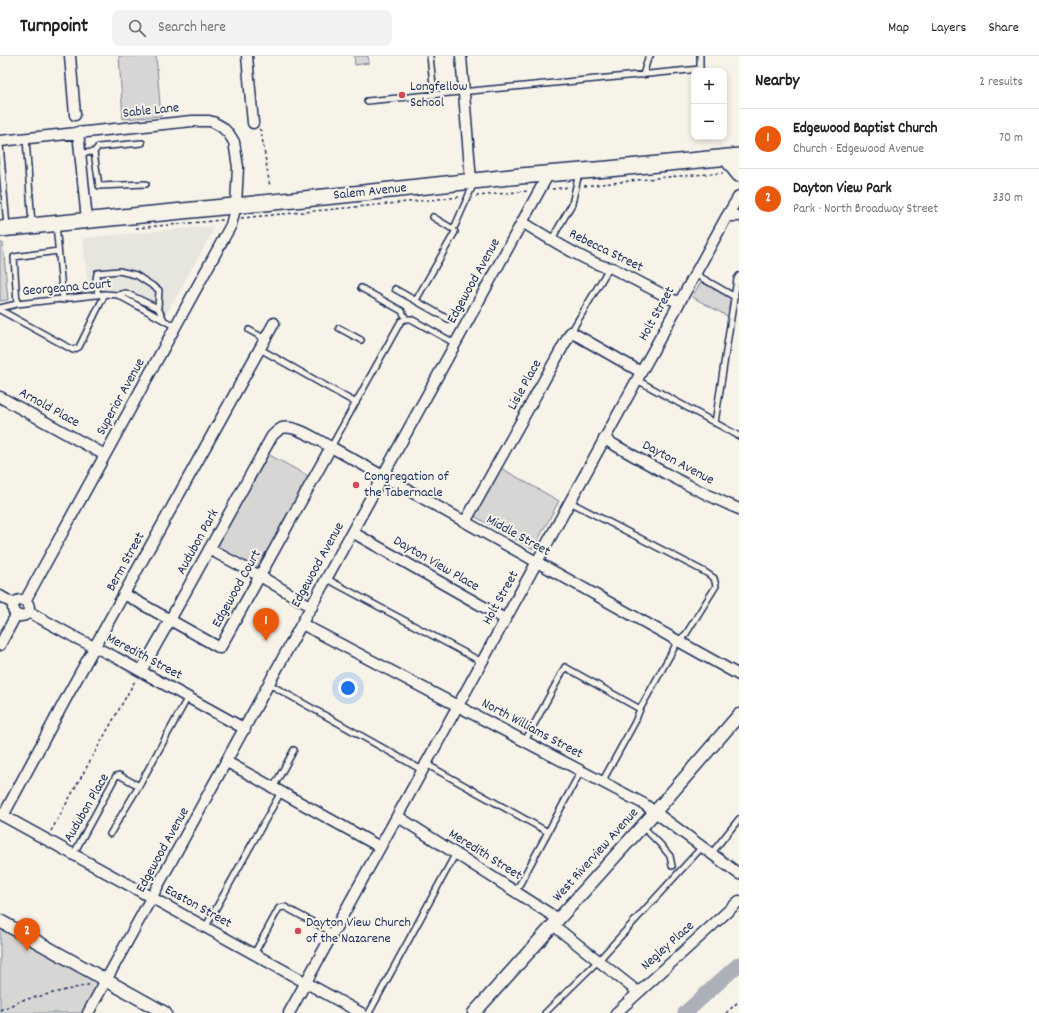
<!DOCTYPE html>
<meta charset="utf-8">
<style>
body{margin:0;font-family:Dekko,sans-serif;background:#f2f2f2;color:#222}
.controls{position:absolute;right:12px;top:12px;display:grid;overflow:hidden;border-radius:8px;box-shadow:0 2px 6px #0003}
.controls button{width:36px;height:36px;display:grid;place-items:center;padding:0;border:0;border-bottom:1px solid #e0e0e0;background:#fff;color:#222;font:20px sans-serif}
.you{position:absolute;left:348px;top:632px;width:14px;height:14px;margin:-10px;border:3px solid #fff;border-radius:50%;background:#1a73e8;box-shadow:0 0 0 6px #1a73e833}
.badge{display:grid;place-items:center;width:26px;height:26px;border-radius:50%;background:#ea580c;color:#fff;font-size:13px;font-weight:700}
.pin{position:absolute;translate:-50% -33px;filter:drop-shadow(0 1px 2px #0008)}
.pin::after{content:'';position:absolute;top:21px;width:14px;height:12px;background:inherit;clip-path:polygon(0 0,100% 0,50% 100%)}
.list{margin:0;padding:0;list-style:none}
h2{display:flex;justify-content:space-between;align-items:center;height:52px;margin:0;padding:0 16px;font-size:17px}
h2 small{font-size:13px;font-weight:400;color:#767676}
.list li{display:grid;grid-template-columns:26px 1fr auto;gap:12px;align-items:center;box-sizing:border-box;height:60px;padding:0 16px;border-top:1px solid #e0e0e0}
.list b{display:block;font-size:15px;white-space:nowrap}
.list p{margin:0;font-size:13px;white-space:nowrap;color:#767676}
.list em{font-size:13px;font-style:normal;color:#767676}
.icon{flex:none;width:22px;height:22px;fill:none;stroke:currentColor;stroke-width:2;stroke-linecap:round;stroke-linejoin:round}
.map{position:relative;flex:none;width:739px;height:957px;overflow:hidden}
header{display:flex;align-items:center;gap:24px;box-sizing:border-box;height:56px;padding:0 20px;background:#fff;border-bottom:1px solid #e0e0e0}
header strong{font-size:19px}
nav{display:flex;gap:22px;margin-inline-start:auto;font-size:14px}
.search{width:280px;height:36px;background:#f2f2f2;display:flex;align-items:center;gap:10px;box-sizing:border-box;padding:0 14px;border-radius:8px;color:#767676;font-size:15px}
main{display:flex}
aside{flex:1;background:#fff}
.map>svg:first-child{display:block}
.built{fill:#e6e5de}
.green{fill:#d7d6d4;stroke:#798299}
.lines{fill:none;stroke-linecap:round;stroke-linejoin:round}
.river{stroke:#acb0b9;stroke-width:15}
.service-casing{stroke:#1b2f5e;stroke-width:8}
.minor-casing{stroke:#1b2f5e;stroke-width:13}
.tertiary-casing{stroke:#1b2f5e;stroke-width:15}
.primary-casing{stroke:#1b2f5e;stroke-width:18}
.path{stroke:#1b2f5e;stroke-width:1.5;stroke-dasharray:3 3;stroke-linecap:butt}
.service{stroke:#f7f3e8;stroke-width:5}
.minor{stroke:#f7f3e8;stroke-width:10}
.tertiary{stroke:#f7f3e8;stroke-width:12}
.primary{stroke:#f7f3e8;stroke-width:15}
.poi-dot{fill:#d1495b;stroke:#f7f3e8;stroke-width:1.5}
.labels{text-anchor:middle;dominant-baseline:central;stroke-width:4;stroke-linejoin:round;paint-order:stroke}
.poi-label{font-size:14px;fill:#1b2f5e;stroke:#f7f3e8;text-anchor:start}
.street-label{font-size:14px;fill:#1b2f5e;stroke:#f7f3e8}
</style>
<header>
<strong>Turnpoint</strong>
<div class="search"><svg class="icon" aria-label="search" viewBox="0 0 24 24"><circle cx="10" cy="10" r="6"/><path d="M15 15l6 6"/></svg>Search here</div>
<nav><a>Map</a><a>Layers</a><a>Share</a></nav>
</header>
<main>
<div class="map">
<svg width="739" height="957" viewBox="0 0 739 957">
<rect width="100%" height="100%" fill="#f7f3e8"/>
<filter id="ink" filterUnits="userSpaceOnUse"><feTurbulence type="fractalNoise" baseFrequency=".025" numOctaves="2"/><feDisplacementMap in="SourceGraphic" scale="8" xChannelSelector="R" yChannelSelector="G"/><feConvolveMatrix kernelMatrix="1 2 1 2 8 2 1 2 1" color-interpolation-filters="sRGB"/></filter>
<g filter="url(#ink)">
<path class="built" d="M 213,170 L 212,177 L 165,260 L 133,241 L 88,234 L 83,182 Z"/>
<path class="green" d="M 119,0 L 156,0 L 161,60 L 123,63 Z
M 354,0 L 368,0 L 369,7 L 355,9 Z
M 0,187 L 3,187 L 8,244 L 0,245 Z
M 701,226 L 732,243 L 729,261 L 692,241 Z
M 264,396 L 312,422 L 259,518 L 211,492 Z
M 501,412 L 559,445 L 533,493 L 474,460 Z
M 0,865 L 106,925 L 88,957 L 0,957 Z"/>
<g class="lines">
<path class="river" d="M 685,957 L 739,908"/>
<defs>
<path id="service" d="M 430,0 L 434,39
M 643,19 L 648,2 L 650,0
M 367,45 L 700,13 L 700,0
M 26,82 L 32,169
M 0,88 L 7,171
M 94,96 L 98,91 L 142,87
M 80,97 L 94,96 L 99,130 L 146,128
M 433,161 L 451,172 L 455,170 L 474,127
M 56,168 L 63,244
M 552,183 L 572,148 L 579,117
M 695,218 L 735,241
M 361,232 L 402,255 L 406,263
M 395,233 L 448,263
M 98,239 L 96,224 L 97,217 L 119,215 L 136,219 L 159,234 L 158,252 L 164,264
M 118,239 L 126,237 L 158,252
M 416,244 L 455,176 L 453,172
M 17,248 L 14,201 L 58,195
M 0,252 L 17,248 L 105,238 L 118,239 L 176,271
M 0,254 L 73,294 L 79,291 L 105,238
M 339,272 L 361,284
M 249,274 L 265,283
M 571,276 L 609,212
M 260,293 L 356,347
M 637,324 L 739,380
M 715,367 L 737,223 L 739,220
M 331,391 L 401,265 L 406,263 L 411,263 L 456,288
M 327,523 L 482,606
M 269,628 L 422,714
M 525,685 L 565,611 L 640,653 L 678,585 L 686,578 L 716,530 L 714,522 L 705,516 L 570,446
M 426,708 L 548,776
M 602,726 L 635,666 L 640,653
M 273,732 L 294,694
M 643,771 L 660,788 L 670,800 L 672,810
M 110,778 L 139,730
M 711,798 L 739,763
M 73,799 L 116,720 L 119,719 L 139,730 L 188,641
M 516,835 L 581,715
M 205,872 L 281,736
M 254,898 L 279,852 L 285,851 L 333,877
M 369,957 L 456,797
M 545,957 L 598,905 L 702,791"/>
<path id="minor" d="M 70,0 L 75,59
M 247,0 L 253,67
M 461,0 L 471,125
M 78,76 L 87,164
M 0,85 L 192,65 L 209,65 L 213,66 L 222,71 L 229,78 L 234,86 L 238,111 L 236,149 L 231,169 L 25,545
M 727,160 L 739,160
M 522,166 C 540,177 595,212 612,212 L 679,247
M 0,341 L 105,399
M 604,383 C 648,408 692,433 739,453
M 465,466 L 571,276 L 641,316
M 352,476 L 505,563
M 209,493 L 260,520 L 312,551
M 124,538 L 220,592 L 331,391
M 0,540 L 14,548
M13 552a8 8 0 1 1 16 0a8 8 0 1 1-16 0Z
M 29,556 L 78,583 L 115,601 L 245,673
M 302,568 L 644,748 L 739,818
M 0,589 L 16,559
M 141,615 L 170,564 L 272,380 C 275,377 278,374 282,372 C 295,368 319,385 331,391 L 739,619
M 227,706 L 380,791
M 0,758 L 361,957
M 3,760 L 69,637 L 274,267
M 397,760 L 558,863
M 553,869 L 638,936
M 88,957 L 549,117
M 289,957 L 727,160 L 739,140
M 616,957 L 739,845"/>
<path id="tertiary" d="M 0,865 L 165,957
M 474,957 L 655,756 L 739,659"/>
<path id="primary" d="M 726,101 L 739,118
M 0,173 L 344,139 L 520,120 L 608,113 L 739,100"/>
</defs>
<use href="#service" class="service-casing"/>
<use href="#minor" class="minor-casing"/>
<use href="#tertiary" class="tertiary-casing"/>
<use href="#primary" class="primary-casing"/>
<path class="path" d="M 259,73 L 261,75 L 270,131
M 584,130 L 666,121 L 723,117
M 552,133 L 570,131
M 476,140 L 528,135
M 241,162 L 460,141
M 136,172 L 223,164
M 51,775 L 136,623
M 0,954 L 23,944 L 92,928
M 726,957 L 739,945"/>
<use href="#service" class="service"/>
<use href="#minor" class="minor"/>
<use href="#tertiary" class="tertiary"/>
<use href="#primary" class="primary"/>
</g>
</g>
<g class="poi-dot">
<circle cx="402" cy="39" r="4"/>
<circle cx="356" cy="429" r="4"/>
<circle cx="298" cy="875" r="4"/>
</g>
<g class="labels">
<g class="poi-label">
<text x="410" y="31">Longfellow<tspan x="410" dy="16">School</tspan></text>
<text x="364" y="421">Congregation of<tspan x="364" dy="16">the Tabernacle</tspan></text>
<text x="306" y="867">Dayton View Church<tspan x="306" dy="16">of the Nazarene</tspan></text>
</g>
<g class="street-label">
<text transform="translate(151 55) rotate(-6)">Sable Lane</text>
<text transform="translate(370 136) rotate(-6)">Salem Avenue</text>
<text transform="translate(606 195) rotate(26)">Rebecca Street</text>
<text transform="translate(474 225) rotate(-61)">Edgewood Avenue</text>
<text transform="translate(67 232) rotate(-5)">Georgeana Court</text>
<text transform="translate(657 258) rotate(-61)">Holt Street</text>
<text transform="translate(525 329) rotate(-61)">Lisle Place</text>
<text transform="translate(121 341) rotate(-61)">Superior Avenue</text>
<text transform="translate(49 352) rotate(29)">Arnold Place</text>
<text transform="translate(678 407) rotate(28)">Dayton Avenue</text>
<text transform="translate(518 480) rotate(29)">Middle Street</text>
<text transform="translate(198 486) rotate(-61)">Audubon Park</text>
<text transform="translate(126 506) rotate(-61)">Berm Street</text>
<text transform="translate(436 508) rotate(30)">Dayton View Place</text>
<text transform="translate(318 509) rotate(-61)">Edgewood Avenue</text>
<text transform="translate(237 533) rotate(-61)">Edgewood Court</text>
<text transform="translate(501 542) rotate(-61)">Holt Street</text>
<text transform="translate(144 601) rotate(28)">Meredith Street</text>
<text transform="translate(532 673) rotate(28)">North Williams Street</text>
<text transform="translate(87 752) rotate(-60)">Audubon Place</text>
<text transform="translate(163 794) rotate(-61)">Edgewood Avenue</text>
<text transform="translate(485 799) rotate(32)">Meredith Street</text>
<text transform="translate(596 799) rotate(-48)">West Riverview Avenue</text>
<text transform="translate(198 851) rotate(29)">Easton Street</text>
<text transform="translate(668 890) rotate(-42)">Negley Place</text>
</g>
</g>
</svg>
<div class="controls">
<button>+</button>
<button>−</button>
</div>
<div class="you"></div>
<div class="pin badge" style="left:266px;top:585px">1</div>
<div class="pin badge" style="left:27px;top:895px">2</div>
</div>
<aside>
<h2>Nearby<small>2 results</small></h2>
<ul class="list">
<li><span class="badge">1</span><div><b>Edgewood Baptist Church</b><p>Church · Edgewood Avenue</p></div><em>70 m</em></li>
<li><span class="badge">2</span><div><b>Dayton View Park</b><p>Park · North Broadway Street</p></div><em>330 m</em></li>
</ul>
</aside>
</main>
